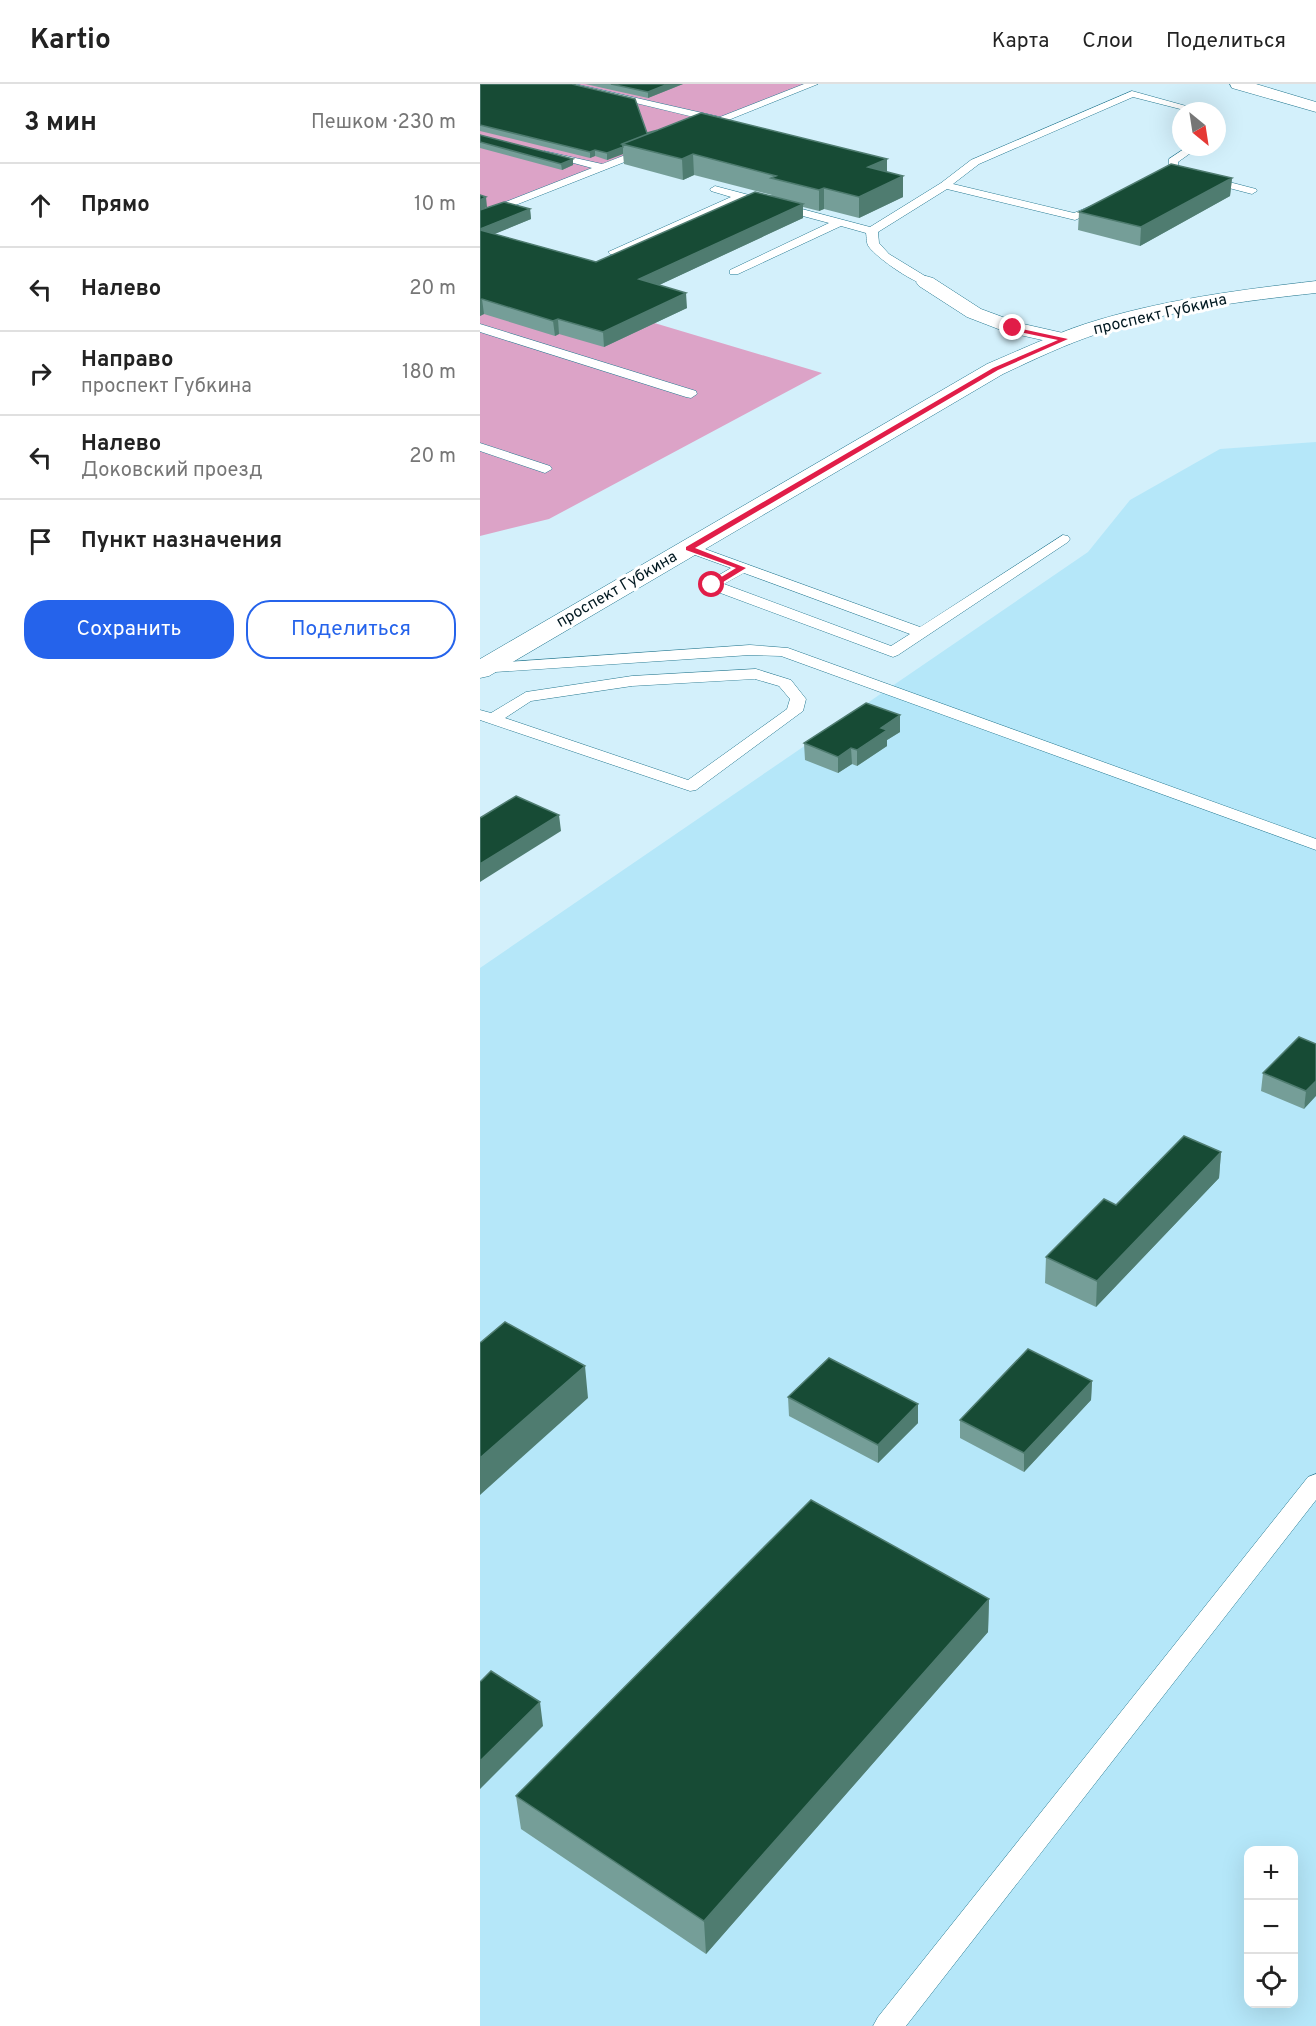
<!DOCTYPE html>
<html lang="ru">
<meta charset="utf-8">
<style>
body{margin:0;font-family:Overpass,sans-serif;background:#f6f6f6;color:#222}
.controls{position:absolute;right:18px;bottom:18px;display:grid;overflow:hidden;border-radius:12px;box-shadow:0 6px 24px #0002}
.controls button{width:54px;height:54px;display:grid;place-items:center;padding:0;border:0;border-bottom:2px solid #e0e0e0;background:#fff;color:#222;font:30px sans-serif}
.compass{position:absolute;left:692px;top:18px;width:54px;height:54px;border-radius:50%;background:#fff;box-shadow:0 6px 24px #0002;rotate:150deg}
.stop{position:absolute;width:18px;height:18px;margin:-14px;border:4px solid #e11d48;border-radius:50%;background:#fff}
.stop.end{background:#e11d48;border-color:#fff;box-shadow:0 2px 6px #0008}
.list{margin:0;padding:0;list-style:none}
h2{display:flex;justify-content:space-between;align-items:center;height:78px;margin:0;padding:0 24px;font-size:26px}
h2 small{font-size:20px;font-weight:400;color:#767676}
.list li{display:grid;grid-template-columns:39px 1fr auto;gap:18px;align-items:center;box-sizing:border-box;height:84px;padding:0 24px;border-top:2px solid #e0e0e0}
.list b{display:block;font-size:22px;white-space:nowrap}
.list p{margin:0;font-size:20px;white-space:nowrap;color:#767676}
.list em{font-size:20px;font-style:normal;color:#767676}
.actions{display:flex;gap:12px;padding:18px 24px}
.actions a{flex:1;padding:14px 0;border:2px solid #2563eb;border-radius:24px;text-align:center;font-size:21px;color:#2563eb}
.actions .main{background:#2563eb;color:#fff}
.icon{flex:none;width:33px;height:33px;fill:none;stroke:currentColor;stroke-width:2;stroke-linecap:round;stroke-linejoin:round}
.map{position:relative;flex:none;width:836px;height:1942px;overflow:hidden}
header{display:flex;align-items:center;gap:36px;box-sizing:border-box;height:84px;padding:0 30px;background:#fff;border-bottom:2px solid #e0e0e0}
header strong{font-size:28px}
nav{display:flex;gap:33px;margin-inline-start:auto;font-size:21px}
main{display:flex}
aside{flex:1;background:#fff}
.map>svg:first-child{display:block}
.built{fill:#b5e7f9;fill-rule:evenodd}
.green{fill:#dca3c7}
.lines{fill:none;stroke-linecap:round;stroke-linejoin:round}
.service-casing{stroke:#257890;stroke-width:1}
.minor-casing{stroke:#257890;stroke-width:1}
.tertiary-casing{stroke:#257890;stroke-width:1}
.service{fill:#fff;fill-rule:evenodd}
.minor{fill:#fff;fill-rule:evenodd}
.tertiary{fill:#fff;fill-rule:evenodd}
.wall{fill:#759e98}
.shaded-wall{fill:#4f7c70}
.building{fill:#174b35;stroke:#4f7c70;stroke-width:1.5}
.route{fill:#e11d48}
.labels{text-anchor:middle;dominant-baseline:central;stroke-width:6;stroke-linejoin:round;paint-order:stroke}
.far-street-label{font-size:16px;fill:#021921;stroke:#fff}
</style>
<header>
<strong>Kartio</strong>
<nav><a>Карта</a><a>Слои</a><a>Поделиться</a></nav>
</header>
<main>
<aside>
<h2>3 мин<small>Пешком · 230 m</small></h2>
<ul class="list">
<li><svg class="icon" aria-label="ahead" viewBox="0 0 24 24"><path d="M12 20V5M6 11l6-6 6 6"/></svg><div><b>Прямо</b></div><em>10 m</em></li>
<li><svg class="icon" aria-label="left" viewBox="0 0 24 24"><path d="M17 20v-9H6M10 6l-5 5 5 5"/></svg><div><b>Налево</b></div><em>20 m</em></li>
<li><svg class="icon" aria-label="right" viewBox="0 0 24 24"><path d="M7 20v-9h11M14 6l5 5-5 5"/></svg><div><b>Направо</b><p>проспект Губкина</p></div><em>180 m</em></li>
<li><svg class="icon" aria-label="left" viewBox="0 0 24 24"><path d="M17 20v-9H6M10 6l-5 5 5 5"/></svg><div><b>Налево</b><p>Доковский проезд</p></div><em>20 m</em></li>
<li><svg class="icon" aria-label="arrive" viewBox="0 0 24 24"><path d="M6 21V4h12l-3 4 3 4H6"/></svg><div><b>Пункт назначения</b></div></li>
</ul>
<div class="actions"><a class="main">Сохранить</a><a>Поделиться</a></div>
</aside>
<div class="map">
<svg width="836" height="1942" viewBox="0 0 836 1942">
<rect width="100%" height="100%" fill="#d3f0fb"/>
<path class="built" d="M 836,358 L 836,1942 L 0,1942 L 0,884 L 608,468 L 650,416 L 740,365 ZM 768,1766 L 814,1766 L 814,1920 L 768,1920 Z"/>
<path class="green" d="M 0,0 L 337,0 L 0,133 Z
M 0,187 L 342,289 L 69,435 L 0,452 Z"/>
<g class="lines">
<defs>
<path id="service" d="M 77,0 L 95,0 L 240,33 L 324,0 L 338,0 L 221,47 L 217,46 L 217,42 L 230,37 Z
M 652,7 L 717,25 L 708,27 L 653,13 L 499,80 L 473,100 L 594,129 L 623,117 L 629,120 L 627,122 L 595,136 L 467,105 L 398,148 L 399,159 L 409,170 L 450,195 L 450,201 C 438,203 397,174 389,163 C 386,159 387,154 386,149 L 361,142 L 258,190 L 250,190 L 250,186 L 349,139 L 263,116 L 138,170 L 130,170 L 128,168 L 251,113 L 231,107 L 230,105 L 235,102 L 390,143 L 461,99 L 491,76 Z
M 737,44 L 742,45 L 742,49 L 737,50 Z
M 166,63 L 170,64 L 170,68 L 0,135 L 0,128 L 112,84 L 64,71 L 64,67 L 122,80 Z
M 707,63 L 719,63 L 698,78 L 698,89 L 681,97 L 673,97 L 673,93 L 688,86 L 689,75 Z
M 726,92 L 776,105 L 777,107 L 772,110 L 722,97 L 721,95 Z
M 0,240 L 216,307 L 217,310 L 211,314 L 206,313 L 0,248 Z
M 0,359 L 70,382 L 72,385 L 65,389 L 0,367 Z
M 583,451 L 588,452 L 590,455 L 588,458 L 418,571 L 413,573 L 227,504 L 225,501 L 227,498 L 251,484 L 204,467 L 202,464 L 209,460 L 214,461 L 440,543 ZM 264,489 L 430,550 L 411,562 L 244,500 Z
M 270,561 L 308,564 L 836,755 L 836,766 L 301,572 L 270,571 L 0,589 L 1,580 Z
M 276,585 L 311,596 L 326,615 L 323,627 L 216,706 L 210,707 L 0,636 L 0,626 L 11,629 L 46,608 L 152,592 ZM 275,595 L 299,602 L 310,615 L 307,625 L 208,696 L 25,634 L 51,617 L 152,602 Z
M 836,1390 L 836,1416 L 426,1942 L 393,1942 L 398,1933 L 828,1393 Z"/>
<path id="minor" d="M 446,192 L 453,194 L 501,225 L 539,239 L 592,251 L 596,255 L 592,259 L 585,261 L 526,248 L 487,233 L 439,202 L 436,198 L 439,194 Z"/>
<path id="tertiary" d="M 750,0 L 776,0 L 836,18 L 836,28 L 752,4 Z
M 836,197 L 836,209 C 763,217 690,226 620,249 C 586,260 555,275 523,290 L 9,592 L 0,594 L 0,575 L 507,280 C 540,266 572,251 605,240 C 680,216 758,206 836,197 Z"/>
</defs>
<use href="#service" class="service-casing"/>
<use href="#minor" class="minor-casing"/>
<use href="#tertiary" class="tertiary-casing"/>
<use href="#service" class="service"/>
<use href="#minor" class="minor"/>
<use href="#tertiary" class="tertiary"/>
</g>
<path class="wall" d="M 0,0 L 167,49 L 407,75 L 407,88 L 423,92 L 423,113 L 379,134 L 344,125 L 339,127 L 323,123 L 323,134 L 179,201 L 207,224 L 124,263 L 79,250 L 75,252 L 4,230 L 0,232 L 0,126 L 50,125 L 51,135 L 14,150 L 116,178 L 292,111 L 214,91 L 203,96 L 144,80 L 143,70 L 127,76 L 115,72 L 110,74 L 0,47 Z
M 105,0 L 203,0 L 168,14 Z
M 0,51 L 93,75 L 93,81 L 82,86 L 0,64 Z
M 752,94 L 750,112 L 660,162 L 598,146 L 599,128 Z
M 420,648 L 407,656 L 407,662 L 377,682 L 372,680 L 358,689 L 325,676 L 324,659 Z
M 836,960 L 824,1025 L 781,1007 L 783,989 Z
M 741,1068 L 739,1094 L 616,1223 L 565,1199 L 566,1173 L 636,1121 Z
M 612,1297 L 611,1316 L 544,1388 L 480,1354 L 480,1336 Z
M 308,1313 L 438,1320 L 438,1339 L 398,1379 L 309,1332 Z
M 509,1515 L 508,1548 L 226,1870 L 41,1745 L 36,1712 Z"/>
<path class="shaded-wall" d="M 188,0 L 203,0 L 168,14 L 168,8 Z
M 143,63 L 143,70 L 127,76 L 127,69 Z
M 115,66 L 115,72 L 110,74 L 110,68 Z
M 213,70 L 214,91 L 203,96 L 202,75 Z
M 93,75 L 93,81 L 82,86 L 81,80 Z
M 407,75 L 407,95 L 388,83 Z
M 423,92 L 423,113 L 379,134 L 379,113 Z
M 752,94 L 750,112 L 660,162 L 661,143 Z
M 344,104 L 344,125 L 339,127 L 339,106 Z
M 6,113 L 7,123 L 0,126 L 0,116 Z
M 323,120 L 323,134 L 160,210 L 159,195 Z
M 50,125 L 51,135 L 0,156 L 0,145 Z
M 206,209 L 207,224 L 124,263 L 123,248 Z
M 2,215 L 4,230 L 0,232 L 0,216 Z
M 78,235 L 79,250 L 75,252 L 73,237 Z
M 420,631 L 420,648 L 407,656 L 407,662 L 377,682 L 377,666 L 401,644 Z
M 371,664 L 372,680 L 358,689 L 358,673 Z
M 79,731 L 81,747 L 0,798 L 0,780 Z
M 836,997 L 836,1012 L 824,1025 L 826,1007 Z
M 741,1068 L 739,1094 L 616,1223 L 617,1197 Z
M 105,1282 L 108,1314 L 0,1411 L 0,1374 Z
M 612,1297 L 611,1316 L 544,1388 L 544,1369 Z
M 438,1320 L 438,1339 L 398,1379 L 398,1361 Z
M 509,1515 L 508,1548 L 226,1870 L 224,1837 Z
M 60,1618 L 63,1642 L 0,1705 L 0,1677 Z"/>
<path class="building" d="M 0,0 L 92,0 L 155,15 L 167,49 L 178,46 L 142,60 L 143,63 L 127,69 L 115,66 L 110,68 L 0,41 Z
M 131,0 L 188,0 L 168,8 Z
M 221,29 L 407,75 L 388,83 L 423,92 L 379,113 L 344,104 L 339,106 L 291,94 L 296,92 L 213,70 L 202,75 L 142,60 Z
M 0,51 L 93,75 L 81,80 L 0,58 Z
M 691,80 L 752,94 L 661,143 L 599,128 Z
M 275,108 L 323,120 L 159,195 L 206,209 L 123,248 L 78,235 L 73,237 L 2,215 L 0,216 L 0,146 L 116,178 Z
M 0,111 L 6,113 L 0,116 Z
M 24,118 L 50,125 L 0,145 L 0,126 Z
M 386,619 L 420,631 L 401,644 L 407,646 L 377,666 L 371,664 L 358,673 L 324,659 Z
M 36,712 L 79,731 L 0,780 L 0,734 Z
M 819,953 L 836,960 L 836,997 L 826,1007 L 783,989 Z
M 704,1052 L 741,1068 L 617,1197 L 566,1173 L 624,1115 L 636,1121 Z
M 25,1238 L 105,1282 L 0,1374 L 0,1259 Z
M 548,1265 L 612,1297 L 544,1369 L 480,1336 Z
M 349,1274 L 438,1320 L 398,1361 L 308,1313 Z
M 331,1416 L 509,1515 L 224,1837 L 36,1712 Z
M 11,1587 L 60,1618 L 0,1677 L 0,1598 Z"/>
<path class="route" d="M 533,243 L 588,255 L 518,286 L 215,464 L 266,484 L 235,503 L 230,503 L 230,500 L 256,484 L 206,466 L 206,463 L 513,284 L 578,256 L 530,246 Z"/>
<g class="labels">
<g class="far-street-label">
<text transform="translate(680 231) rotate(-13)">проспект Губкина</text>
<text transform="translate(137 506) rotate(-30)">проспект Губкина</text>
</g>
</g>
</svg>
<div class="controls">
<button>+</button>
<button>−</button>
<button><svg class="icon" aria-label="locate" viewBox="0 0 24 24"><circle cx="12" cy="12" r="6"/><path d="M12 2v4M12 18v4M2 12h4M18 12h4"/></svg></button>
</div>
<svg class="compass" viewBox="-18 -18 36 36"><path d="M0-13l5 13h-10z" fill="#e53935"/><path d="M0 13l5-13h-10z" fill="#767676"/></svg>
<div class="stop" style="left:232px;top:501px"></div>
<div class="stop end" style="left:533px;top:244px"></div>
</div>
</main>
